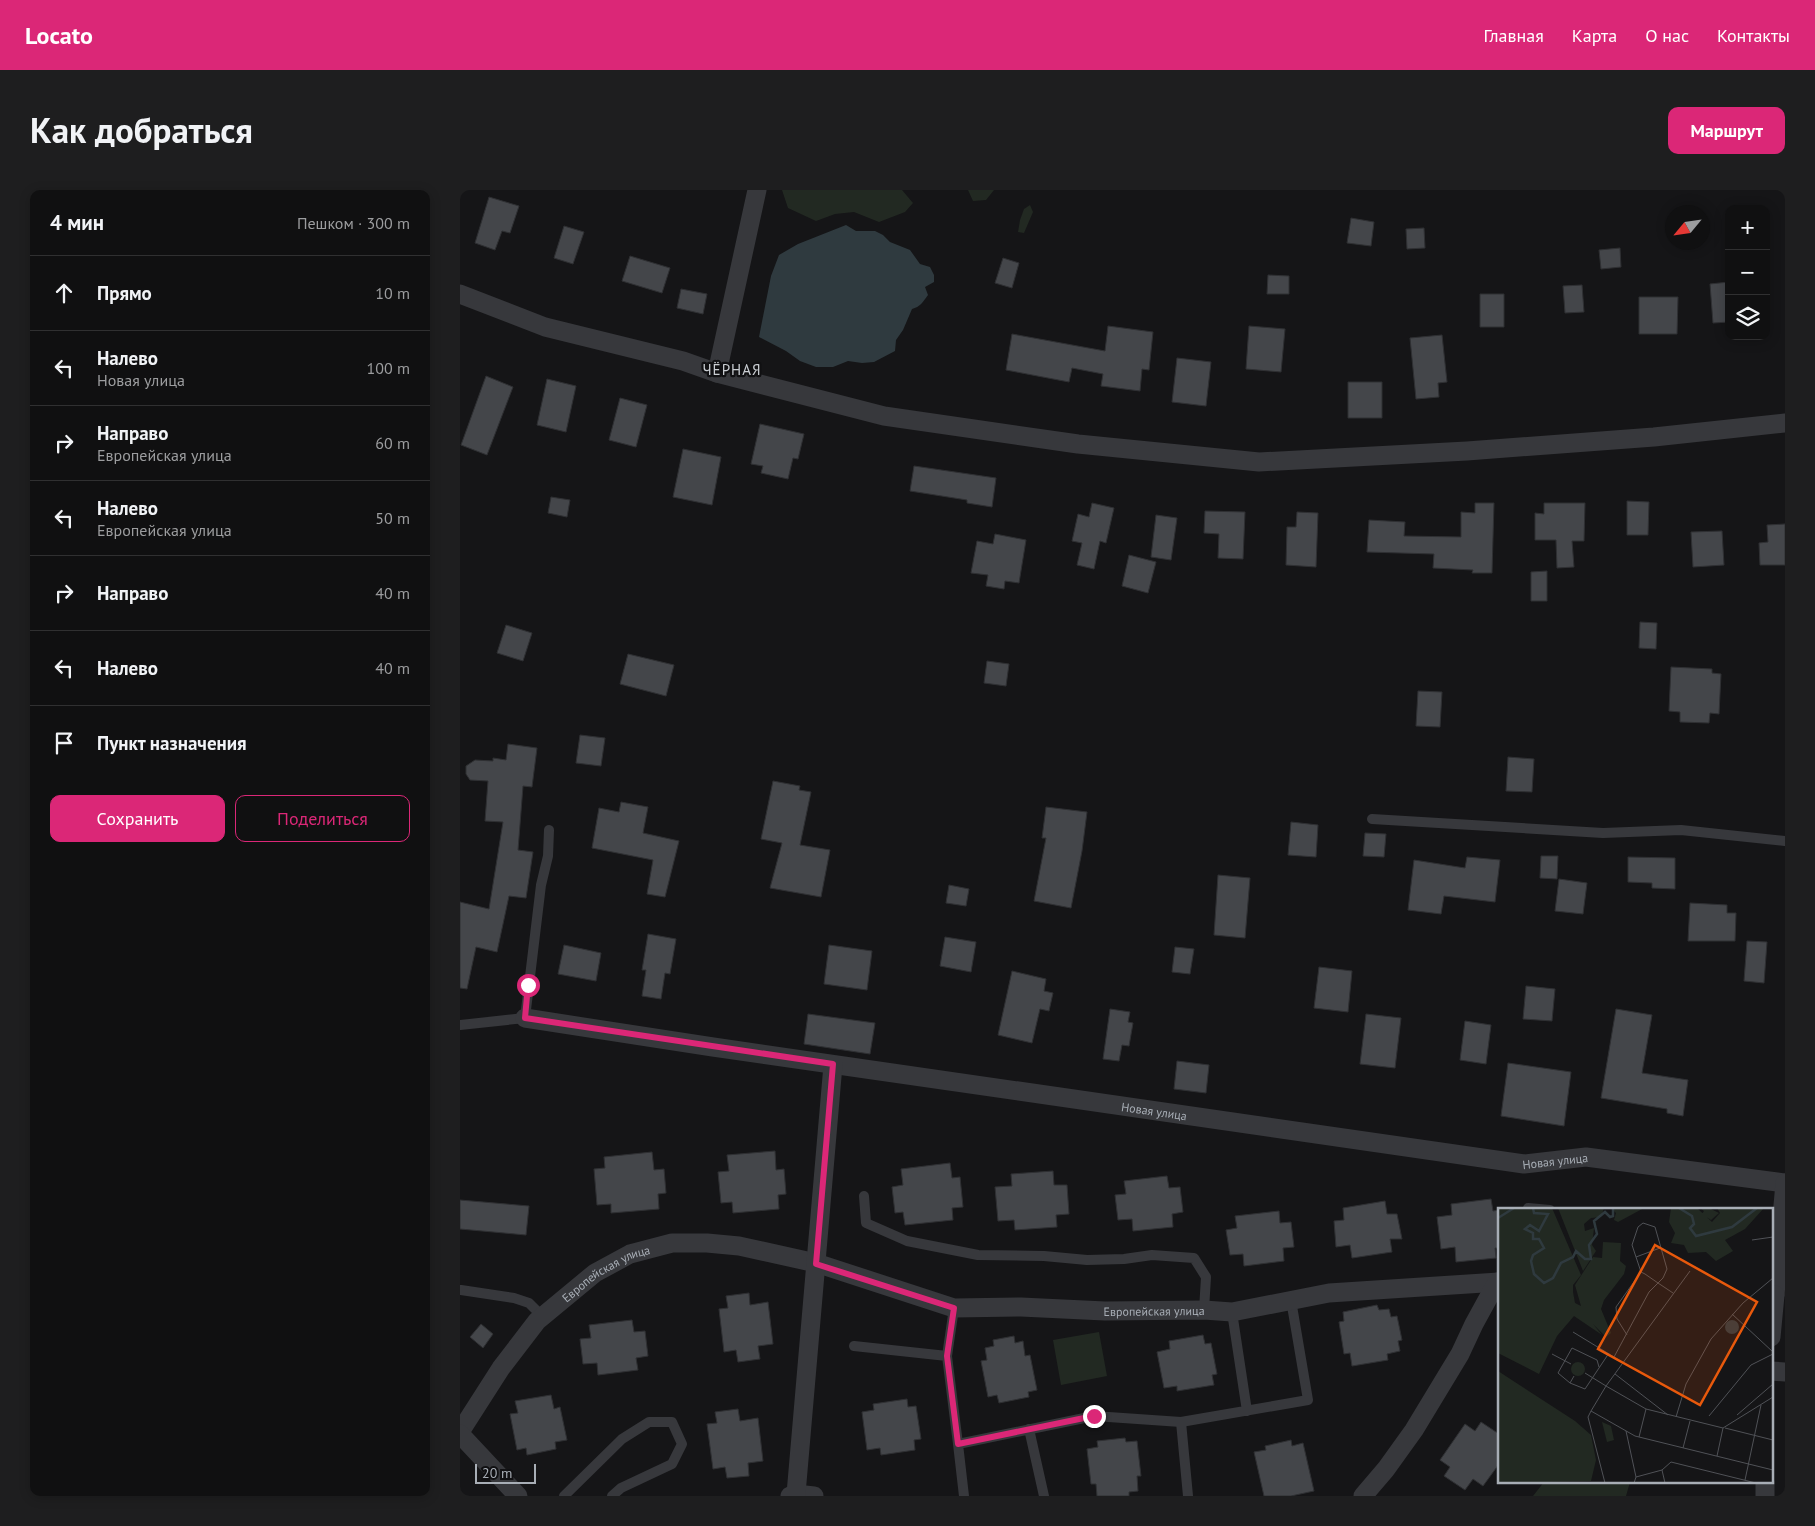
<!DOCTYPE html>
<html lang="ru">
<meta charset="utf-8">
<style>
body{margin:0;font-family:"PT Sans",sans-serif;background:#1e1e1f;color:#f1f3f6}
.controls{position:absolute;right:15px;top:15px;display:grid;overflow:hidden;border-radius:10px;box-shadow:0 2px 12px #0003}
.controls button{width:45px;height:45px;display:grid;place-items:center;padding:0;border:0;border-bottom:1px solid #303031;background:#101011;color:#f1f3f6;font:25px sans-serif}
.compass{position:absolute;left:1205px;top:15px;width:45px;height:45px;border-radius:50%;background:#101011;box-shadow:0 2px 12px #0003;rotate:241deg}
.scale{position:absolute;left:15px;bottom:12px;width:61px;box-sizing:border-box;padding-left:5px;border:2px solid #a8aeb6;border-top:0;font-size:14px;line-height:18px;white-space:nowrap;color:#a8aeb6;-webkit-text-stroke:4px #101012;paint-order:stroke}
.stop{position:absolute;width:15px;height:15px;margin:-11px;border:4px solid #db2777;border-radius:50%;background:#fff}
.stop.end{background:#db2777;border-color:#fff;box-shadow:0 1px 5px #0008}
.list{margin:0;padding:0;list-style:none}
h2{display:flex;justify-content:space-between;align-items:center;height:65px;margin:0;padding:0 20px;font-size:21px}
h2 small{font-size:16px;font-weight:400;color:#9c9d9f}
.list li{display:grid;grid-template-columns:32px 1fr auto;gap:15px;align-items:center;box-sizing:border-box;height:75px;padding:0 20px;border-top:1px solid #303031}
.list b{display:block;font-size:19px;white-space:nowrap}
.list p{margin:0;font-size:16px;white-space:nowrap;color:#9c9d9f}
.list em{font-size:16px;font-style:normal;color:#9c9d9f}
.actions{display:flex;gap:10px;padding:15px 20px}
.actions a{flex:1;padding:11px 0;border:1px solid #db2777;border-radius:10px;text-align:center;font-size:18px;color:#db2777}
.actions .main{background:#db2777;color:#fff}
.icon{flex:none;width:28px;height:28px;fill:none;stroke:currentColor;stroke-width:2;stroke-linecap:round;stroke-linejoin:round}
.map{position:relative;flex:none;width:1325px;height:1306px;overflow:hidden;border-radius:10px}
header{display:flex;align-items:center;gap:30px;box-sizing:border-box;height:70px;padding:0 25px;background:#db2777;color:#fff}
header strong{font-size:24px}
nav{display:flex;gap:28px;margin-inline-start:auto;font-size:18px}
.intro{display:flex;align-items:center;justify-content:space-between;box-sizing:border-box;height:120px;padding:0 30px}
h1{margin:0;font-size:35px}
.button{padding:12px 22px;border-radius:10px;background:#db2777;color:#fff;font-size:18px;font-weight:700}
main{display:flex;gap:30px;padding:0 30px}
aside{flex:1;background:#101011;border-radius:10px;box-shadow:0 2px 12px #0003}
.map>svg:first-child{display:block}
.green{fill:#222922}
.water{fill:#2f3a3f}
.building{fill:#44464a;stroke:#2f3033}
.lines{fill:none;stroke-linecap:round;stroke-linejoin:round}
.lane{stroke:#37383c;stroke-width:10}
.street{stroke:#37383c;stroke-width:19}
.route{stroke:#db2777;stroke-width:6}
.labels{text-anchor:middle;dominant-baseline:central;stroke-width:4.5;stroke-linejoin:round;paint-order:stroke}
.street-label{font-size:12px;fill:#a8aeb6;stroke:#101012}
.quarter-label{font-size:15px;letter-spacing:1px;fill:#c9cdd2;stroke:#101012}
.inset-river{fill:none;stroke:#2f3a3f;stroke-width:2.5}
.inset-road{fill:none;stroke:#505257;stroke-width:1}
.view{fill:#e8590c;fill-opacity:0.15;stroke:#e8590c;stroke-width:2.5}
.inset-edge{fill:none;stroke:#a8aeb6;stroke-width:2.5}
</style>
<header>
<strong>Locato</strong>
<nav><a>Главная</a><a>Карта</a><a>О нас</a><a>Контакты</a></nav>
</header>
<div class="intro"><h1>Как добраться</h1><a class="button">Маршрут</a></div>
<main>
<aside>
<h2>4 мин<small>Пешком · 300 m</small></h2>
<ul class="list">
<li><svg class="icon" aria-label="ahead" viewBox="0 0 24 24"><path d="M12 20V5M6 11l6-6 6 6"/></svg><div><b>Прямо</b></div><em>10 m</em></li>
<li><svg class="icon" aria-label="left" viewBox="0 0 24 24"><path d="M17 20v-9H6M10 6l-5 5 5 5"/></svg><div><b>Налево</b><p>Новая улица</p></div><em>100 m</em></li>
<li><svg class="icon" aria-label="right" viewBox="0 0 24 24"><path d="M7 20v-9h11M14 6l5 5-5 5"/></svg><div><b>Направо</b><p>Европейская улица</p></div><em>60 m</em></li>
<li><svg class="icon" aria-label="left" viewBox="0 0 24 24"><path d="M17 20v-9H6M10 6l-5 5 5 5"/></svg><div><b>Налево</b><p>Европейская улица</p></div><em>50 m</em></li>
<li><svg class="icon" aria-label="right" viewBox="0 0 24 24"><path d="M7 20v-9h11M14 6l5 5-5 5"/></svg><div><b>Направо</b></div><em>40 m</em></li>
<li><svg class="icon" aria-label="left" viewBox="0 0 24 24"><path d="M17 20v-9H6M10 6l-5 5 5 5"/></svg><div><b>Налево</b></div><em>40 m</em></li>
<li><svg class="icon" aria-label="arrive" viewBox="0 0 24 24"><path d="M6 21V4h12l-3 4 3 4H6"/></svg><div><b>Пункт назначения</b></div></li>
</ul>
<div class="actions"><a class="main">Сохранить</a><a>Поделиться</a></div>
</aside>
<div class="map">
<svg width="1325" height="1306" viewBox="0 0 1325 1306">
<rect width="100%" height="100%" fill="#151517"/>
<path class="green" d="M 322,0 L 442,0 L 453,13 L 445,22 L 419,32 L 394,22 L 375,24 L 356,31 L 328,18 Z
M 508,0 L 534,0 L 526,10 L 513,11 Z
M 570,15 L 573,22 L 564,43 L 558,42 L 560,30 L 564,19 Z
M 639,1142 L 647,1186 L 601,1195 L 593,1150 Z
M 1084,1292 L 1170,1292 L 1166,1306 L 1073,1306 Z"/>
<path class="water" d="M 386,35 L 396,41 L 415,41 L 423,45 L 430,52 L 450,60 L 460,74 L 470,77 L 474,85 L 474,92 L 465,97 L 468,105 C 463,112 460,117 452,119 L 443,140 L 436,150 L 435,161 L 414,172 L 402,173 L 388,171 L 373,177 L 356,177 L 340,171 L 326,161 L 299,147 L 311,86 L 319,65 L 338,54 Z"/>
<path class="building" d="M 29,7 L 59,16 L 50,43 L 42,41 L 35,60 L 15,53 Z
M 891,28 L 914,32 L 911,56 L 887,53 Z
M 104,36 L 124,42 L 113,74 L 94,68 Z
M 964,38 L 965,58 L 947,59 L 946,39 Z
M 1160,58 L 1161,77 L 1141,79 L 1139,60 Z
M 170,66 L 210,78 L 202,103 L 162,91 Z
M 543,68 L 559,73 L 552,98 L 535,93 Z
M 808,85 L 829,86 L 829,104 L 807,104 Z
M 1269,92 L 1269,132 L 1253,133 L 1250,94 Z
M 1122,95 L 1124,122 L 1105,123 L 1103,96 Z
M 221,99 L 247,104 L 243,124 L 217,118 Z
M 1020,104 L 1044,104 L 1044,137 L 1020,137 Z
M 1179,107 L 1218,107 L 1217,144 L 1179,144 Z
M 648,136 L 693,142 L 689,180 L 682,179 L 680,201 L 641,196 L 643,184 L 612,178 L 609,192 L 546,180 L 552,144 L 645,161 Z
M 789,136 L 825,139 L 821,182 L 786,179 Z
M 982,145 L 987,192 L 978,193 L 979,207 L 956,209 L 950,148 Z
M 717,168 L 751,172 L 746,216 L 712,212 Z
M 26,186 L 53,197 L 27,265 L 1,255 Z
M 87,189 L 116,196 L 106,242 L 77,235 Z
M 888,192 L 922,192 L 922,228 L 888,228 Z
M 160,208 L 187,215 L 176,257 L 149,250 Z
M 300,234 L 344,244 L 338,269 L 333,268 L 328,289 L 301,283 L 303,276 L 291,274 Z
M 223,259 L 261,267 L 252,315 L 213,307 Z
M 454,276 L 536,288 L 532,317 L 507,313 L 507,310 L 450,301 Z
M 91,307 L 110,310 L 107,327 L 88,323 Z
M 1167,311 L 1189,312 L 1188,345 L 1167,345 Z
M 632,313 L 654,318 L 646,353 L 640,351 L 634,379 L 617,375 L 622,353 L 612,351 L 618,324 L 629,327 Z
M 1015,313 L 1034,313 L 1032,383 L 1012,383 L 1013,380 L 973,378 L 974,364 L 907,362 L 909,330 L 945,332 L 944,346 L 1001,347 L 1001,322 L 1015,323 Z
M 1084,313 L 1125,313 L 1124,351 L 1112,351 L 1114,377 L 1097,378 L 1096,350 L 1075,350 L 1075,323 L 1084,324 Z
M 745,321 L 785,322 L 783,369 L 758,368 L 759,344 L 744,343 Z
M 837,322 L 858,323 L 856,377 L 826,375 L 827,337 L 836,337 Z
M 696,325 L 717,328 L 711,370 L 691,367 Z
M 1325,334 L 1325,375 L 1300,375 L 1299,353 L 1308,352 L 1307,335 Z
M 1262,341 L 1264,375 L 1233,377 L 1231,342 Z
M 535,344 L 566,350 L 559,393 L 545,391 L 544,399 L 526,396 L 528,385 L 511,383 L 517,351 L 533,354 Z
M 669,365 L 696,372 L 688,403 L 662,396 Z
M 1087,381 L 1087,411 L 1071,411 L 1071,382 Z
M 1180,432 L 1197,433 L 1196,459 L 1179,458 Z
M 46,435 L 72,443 L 63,471 L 37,463 Z
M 168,464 L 214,475 L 206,506 L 160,494 Z
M 527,471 L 549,474 L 546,496 L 524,493 Z
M 1211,477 L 1252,479 L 1252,483 L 1261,484 L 1259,524 L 1250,523 L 1249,533 L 1220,532 L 1220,522 L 1209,521 Z
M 958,501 L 982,502 L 980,537 L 956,536 Z
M 120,545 L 145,548 L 141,576 L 116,573 Z
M 48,554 L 77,558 L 72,597 L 63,596 L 58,660 L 73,662 L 66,708 L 49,706 L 37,762 L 16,757 L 7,799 L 0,798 L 0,712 L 29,719 L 43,632 L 25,631 L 28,591 L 10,590 L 6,584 L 6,576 L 15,570 L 33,571 L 33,568 L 46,570 Z
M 1048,567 L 1074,569 L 1072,602 L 1046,601 Z
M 313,591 L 340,596 L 339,600 L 351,602 L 340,655 L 370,660 L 361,707 L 310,698 L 322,653 L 301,649 Z
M 161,612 L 188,617 L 183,643 L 219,651 L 205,707 L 187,704 L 193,670 L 132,658 L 139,618 L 159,622 Z
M 586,617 L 627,622 L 622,661 L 611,718 L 574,711 L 586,648 L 582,648 Z
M 831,632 L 858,635 L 856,667 L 828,665 Z
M 905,643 L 926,644 L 924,667 L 903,666 Z
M 1081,666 L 1098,666 L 1097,689 L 1080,688 Z
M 1007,667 L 1040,670 L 1035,712 L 984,706 L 981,724 L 948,720 L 954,670 L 1005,678 Z
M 1168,667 L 1215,668 L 1215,699 L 1192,698 L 1192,693 L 1168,692 Z
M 758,685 L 790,688 L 785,748 L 754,745 Z
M 1099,689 L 1127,693 L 1123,724 L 1095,721 Z
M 489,695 L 509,699 L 506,716 L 486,713 Z
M 1230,713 L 1267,715 L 1267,723 L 1276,723 L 1275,751 L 1228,751 Z
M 188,744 L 216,749 L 210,784 L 205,783 L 201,809 L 182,806 L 186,780 L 182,780 Z
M 485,747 L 516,752 L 511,782 L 480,776 Z
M 1287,751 L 1307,752 L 1304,793 L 1284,791 Z
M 104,755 L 141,763 L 136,791 L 98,784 Z
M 369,755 L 412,761 L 407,800 L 364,794 Z
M 715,757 L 734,759 L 730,784 L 712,782 Z
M 859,777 L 892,781 L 888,822 L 854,818 Z
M 552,781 L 586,789 L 584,801 L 593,803 L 589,821 L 580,819 L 572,853 L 538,845 Z
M 1066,796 L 1095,799 L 1092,831 L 1063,829 Z
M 650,819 L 670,822 L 668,832 L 673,833 L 669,856 L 662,855 L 659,871 L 643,869 Z
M 1156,819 L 1192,825 L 1182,883 L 1228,890 L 1223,926 L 1207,923 L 1207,919 L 1141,908 Z
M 348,824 L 415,833 L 410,864 L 344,854 Z
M 906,824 L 941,828 L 935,878 L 900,874 Z
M 1005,831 L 1031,835 L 1026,874 L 1000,870 Z
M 717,871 L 749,875 L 746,903 L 714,899 Z
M 1048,873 L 1111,882 L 1104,936 L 1041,926 Z
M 315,961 L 316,980 L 324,979 L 326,1004 L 318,1005 L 319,1019 L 273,1023 L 272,1012 L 261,1013 L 258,982 L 269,981 L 267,965 Z
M 192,962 L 194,980 L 204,979 L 206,1003 L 198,1004 L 199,1019 L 151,1023 L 151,1014 L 137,1015 L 134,979 L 145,978 L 144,967 Z
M 490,973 L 492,988 L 500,987 L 503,1017 L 492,1018 L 493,1030 L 445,1035 L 443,1022 L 435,1023 L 432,997 L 443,995 L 441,979 Z
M 593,981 L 594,995 L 607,995 L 609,1024 L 596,1025 L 597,1037 L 555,1040 L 554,1030 L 538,1031 L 535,997 L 552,996 L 551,984 Z
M 707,986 L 709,998 L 720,997 L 723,1022 L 712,1024 L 713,1037 L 673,1041 L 672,1029 L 658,1030 L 655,1005 L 666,1004 L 664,991 Z
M 1031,1009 L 1033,1021 L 1039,1020 L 1039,1058 L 1035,1058 L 1036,1068 L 996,1072 L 995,1057 L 981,1059 L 977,1027 L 992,1025 L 991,1014 Z
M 0,1010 L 69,1016 L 66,1045 L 0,1039 Z
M 925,1011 L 927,1024 L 937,1024 L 942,1049 L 930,1049 L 932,1062 L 892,1068 L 890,1055 L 876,1057 L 874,1031 L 884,1030 L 883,1018 Z
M 819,1021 L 820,1033 L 831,1032 L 834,1057 L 823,1058 L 824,1071 L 784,1076 L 783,1064 L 770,1065 L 766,1040 L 777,1038 L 775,1026 Z
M 289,1103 L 290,1115 L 308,1112 L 313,1154 L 298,1156 L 300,1169 L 278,1172 L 276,1160 L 264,1162 L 259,1119 L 268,1118 L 266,1106 Z
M 917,1115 L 919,1120 L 929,1119 L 931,1127 L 937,1126 L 942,1150 L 938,1151 L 940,1161 L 927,1164 L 928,1170 L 892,1176 L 890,1163 L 884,1164 L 879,1132 L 884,1131 L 883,1122 Z
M 172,1130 L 174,1142 L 185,1141 L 188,1166 L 176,1168 L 178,1180 L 138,1185 L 137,1173 L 123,1174 L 120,1149 L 131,1148 L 129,1135 Z
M 21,1134 L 33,1144 L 23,1158 L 10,1147 Z
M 743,1145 L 745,1154 L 751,1153 L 757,1184 L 752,1185 L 754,1195 L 717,1201 L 717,1196 L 704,1198 L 697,1162 L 710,1159 L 709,1151 Z
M 554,1146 L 555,1153 L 563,1151 L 565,1166 L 570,1165 L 577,1200 L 568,1202 L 569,1207 L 539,1213 L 537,1205 L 528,1207 L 521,1171 L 527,1170 L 525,1158 L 534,1156 L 533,1150 Z
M 91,1205 L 94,1219 L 100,1217 L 107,1250 L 95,1252 L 96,1259 L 67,1265 L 66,1258 L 57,1260 L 50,1224 L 58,1223 L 55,1211 Z
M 447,1209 L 448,1217 L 456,1216 L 461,1249 L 454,1250 L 455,1260 L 421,1265 L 420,1258 L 407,1260 L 402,1222 L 414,1220 L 413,1214 Z
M 278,1219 L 280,1231 L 298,1228 L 303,1271 L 288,1273 L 289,1286 L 267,1288 L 265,1277 L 253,1279 L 247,1234 L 257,1233 L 255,1222 Z
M 1021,1232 L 1039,1244 L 1039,1274 L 1023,1296 L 1013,1289 L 1005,1300 L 984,1286 L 990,1277 L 980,1270 L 1005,1234 L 1015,1241 Z
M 665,1248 L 666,1252 L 677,1251 L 681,1286 L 677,1286 L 678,1301 L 669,1302 L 669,1306 L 637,1306 L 636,1294 L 631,1294 L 627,1259 L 638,1257 L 637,1251 Z
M 831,1250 L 832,1256 L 843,1253 L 854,1301 L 831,1306 L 804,1306 L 794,1262 L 806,1260 L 805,1256 Z"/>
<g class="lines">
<path class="lane" d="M 912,629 L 1143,643 L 1221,640 L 1325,651
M 0,835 L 65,828 L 81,695 L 88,666 L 89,640
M 404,1006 L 406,1033 L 447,1051 L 518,1065 L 584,1066 L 627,1070 L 664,1069 L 692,1065 L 734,1068 L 746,1087 L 744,1120
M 1068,1020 L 1068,1018 L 1090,1020
M 1,1100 L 54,1108 L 69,1113 L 82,1126
M 494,1118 L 487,1166 L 498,1254 L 634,1226 L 721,1232 L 848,1210 L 831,1110
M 772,1122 L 787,1221
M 394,1156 L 487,1166
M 721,1232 L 728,1306
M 569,1239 L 584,1306
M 498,1254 L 504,1306
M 104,1306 L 162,1249 L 189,1232 L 212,1232 L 222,1254 L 212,1274 L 161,1298 L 152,1306"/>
<g class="street">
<path d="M 0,104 L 85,137 L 223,171 L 257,183 L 424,226 L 618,254 L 799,272 L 1007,261 L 1194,247 L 1325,233"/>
<path d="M 257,183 L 297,0"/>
<path id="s1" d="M 65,828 L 253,857 L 1064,974 L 1126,967 L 1325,993"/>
<path d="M 1311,1105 L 1315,1105 L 1325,993"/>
<path d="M 1311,1147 L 1315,1105"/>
<path d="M 1311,1181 L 1325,1182"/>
<path id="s2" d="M 0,1242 L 41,1178 L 77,1131 L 135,1083 L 170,1064 L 212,1053 L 247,1053 L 279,1056 L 356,1073 L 494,1118 L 561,1117 L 645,1121 L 744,1120 L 772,1122 L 869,1103 L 1039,1092"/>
<path d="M 0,1244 L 58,1306"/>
<path d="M 336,1304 L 354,1306"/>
<path d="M 330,1306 L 336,1304 L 373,875"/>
<path d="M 903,1306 L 926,1279 L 954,1240 L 1000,1164 L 1014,1134 L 1037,1092"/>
<path d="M 1305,1306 L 1305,1292"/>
</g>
</g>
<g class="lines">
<path class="route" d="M 68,795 L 65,828 L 373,874 L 356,1074 L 494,1118 L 487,1166 L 498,1254 L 634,1226"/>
</g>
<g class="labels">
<g class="street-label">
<text stroke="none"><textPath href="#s1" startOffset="636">Новая улица</textPath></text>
<text stroke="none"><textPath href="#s1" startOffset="1041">Новая улица</textPath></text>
<text stroke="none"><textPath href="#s2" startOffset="220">Европейская улица</textPath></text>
<text stroke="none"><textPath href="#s2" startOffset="785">Европейская улица</textPath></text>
</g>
<g class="quarter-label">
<text x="272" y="179">ЧЁРНАЯ</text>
</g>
</g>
<g transform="translate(1038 1018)">
<rect width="275" height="275" fill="#151517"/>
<path d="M 0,0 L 54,0 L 83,67 L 75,77 L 75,84 L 77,95 L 83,98 L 77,77 L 95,49 L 104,50 L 105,34 L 123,35 L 122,53 L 128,58 L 126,66 L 106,92 L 103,101 L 113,125 L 108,129 L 95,116 L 104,127 L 76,108 L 59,128 L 41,166 L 0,145 ZM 60,0 L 106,0 L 103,9 L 93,10 L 86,16 L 87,23 L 96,20 L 94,37 L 98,43 L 85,63 ZM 113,0 L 112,0 L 146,0 L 120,14 L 116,12 L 118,5 ZM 173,0 L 199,0 L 214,14 L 222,5 L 219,0 L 266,0 L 247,21 L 227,32 L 235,43 L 218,53 L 208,44 L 190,45 L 186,37 L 173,35 L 177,25 L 171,14 ZM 202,0 L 211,0 L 221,5 L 213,12 L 204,6 L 206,3 ZM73 161a7 7 0 1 1 14 0a7 7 0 1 1-14 0ZM 0,163 L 77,213 L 93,227 L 98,252 L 93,273 L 0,275 ZM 104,214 L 113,218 L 116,232 L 109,234 Z" fill="#222922"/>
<path d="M227 119a7 7 0 1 1 14 0a7 7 0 1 1-14 0Z" fill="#2f3a3f"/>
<path class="inset-river" d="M 35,0 L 36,5 L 50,6 L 41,23 L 32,17 L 27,21 L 35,25 L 35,31 L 41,31 L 46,40 L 35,47 L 33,53 L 36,66 L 46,75 L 55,70 L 63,55 L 75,49 L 78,43 L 87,51 L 93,51 L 91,37 L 99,26 L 96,13 L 107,4 L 112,9 L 115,8 L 115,0M 181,0 L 194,8 L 196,16 L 192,20 L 198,28 L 234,19 L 259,0M 0,10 L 16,0"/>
<path class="inset-road" d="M 254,32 L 275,29M 138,49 L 162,40M 234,106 L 275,144M 75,124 L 116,149M 129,127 L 119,111 L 118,99 L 143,64M 54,146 L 73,156M 124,154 L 116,149 L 151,84 L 165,70 L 169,61 L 157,19 L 145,15 L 140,19 L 134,37 L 143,64 L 147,66 L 160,75 L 175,85M 87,165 L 108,178 L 192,63M 117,166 L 170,207M 76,168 L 72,175 L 87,181 L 111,145M 72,175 L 60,165 L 74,140 L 99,152 L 101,159M 148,201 L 108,178 L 93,203 L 137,228 L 275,262M 93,203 L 90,209 L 107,275M 239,207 L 275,176M 211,208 L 253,157 L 275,146M 178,209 L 188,176 L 213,131 L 245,95 L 275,70M 227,220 L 275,232M 128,223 L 138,269 L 136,275M 141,229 L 148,201 L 225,220 L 275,189M 185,240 L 192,213M 219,248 L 225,220M 138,269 L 164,262M 247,272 L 263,197M 167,275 L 164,262 L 173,254 L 258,275"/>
<path class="view" d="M 157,37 L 259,94 L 202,197 L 100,141 Z"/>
<rect width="275" height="275" class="inset-edge"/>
</g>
</svg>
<div class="controls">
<button>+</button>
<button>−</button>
<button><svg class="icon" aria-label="layers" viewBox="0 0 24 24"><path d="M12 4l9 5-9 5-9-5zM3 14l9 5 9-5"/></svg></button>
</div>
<svg class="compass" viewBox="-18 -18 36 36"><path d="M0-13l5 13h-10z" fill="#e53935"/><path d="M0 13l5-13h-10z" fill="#9c9d9f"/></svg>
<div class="scale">20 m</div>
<div class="stop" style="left:68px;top:795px"></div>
<div class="stop end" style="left:634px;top:1226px"></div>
</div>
</main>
